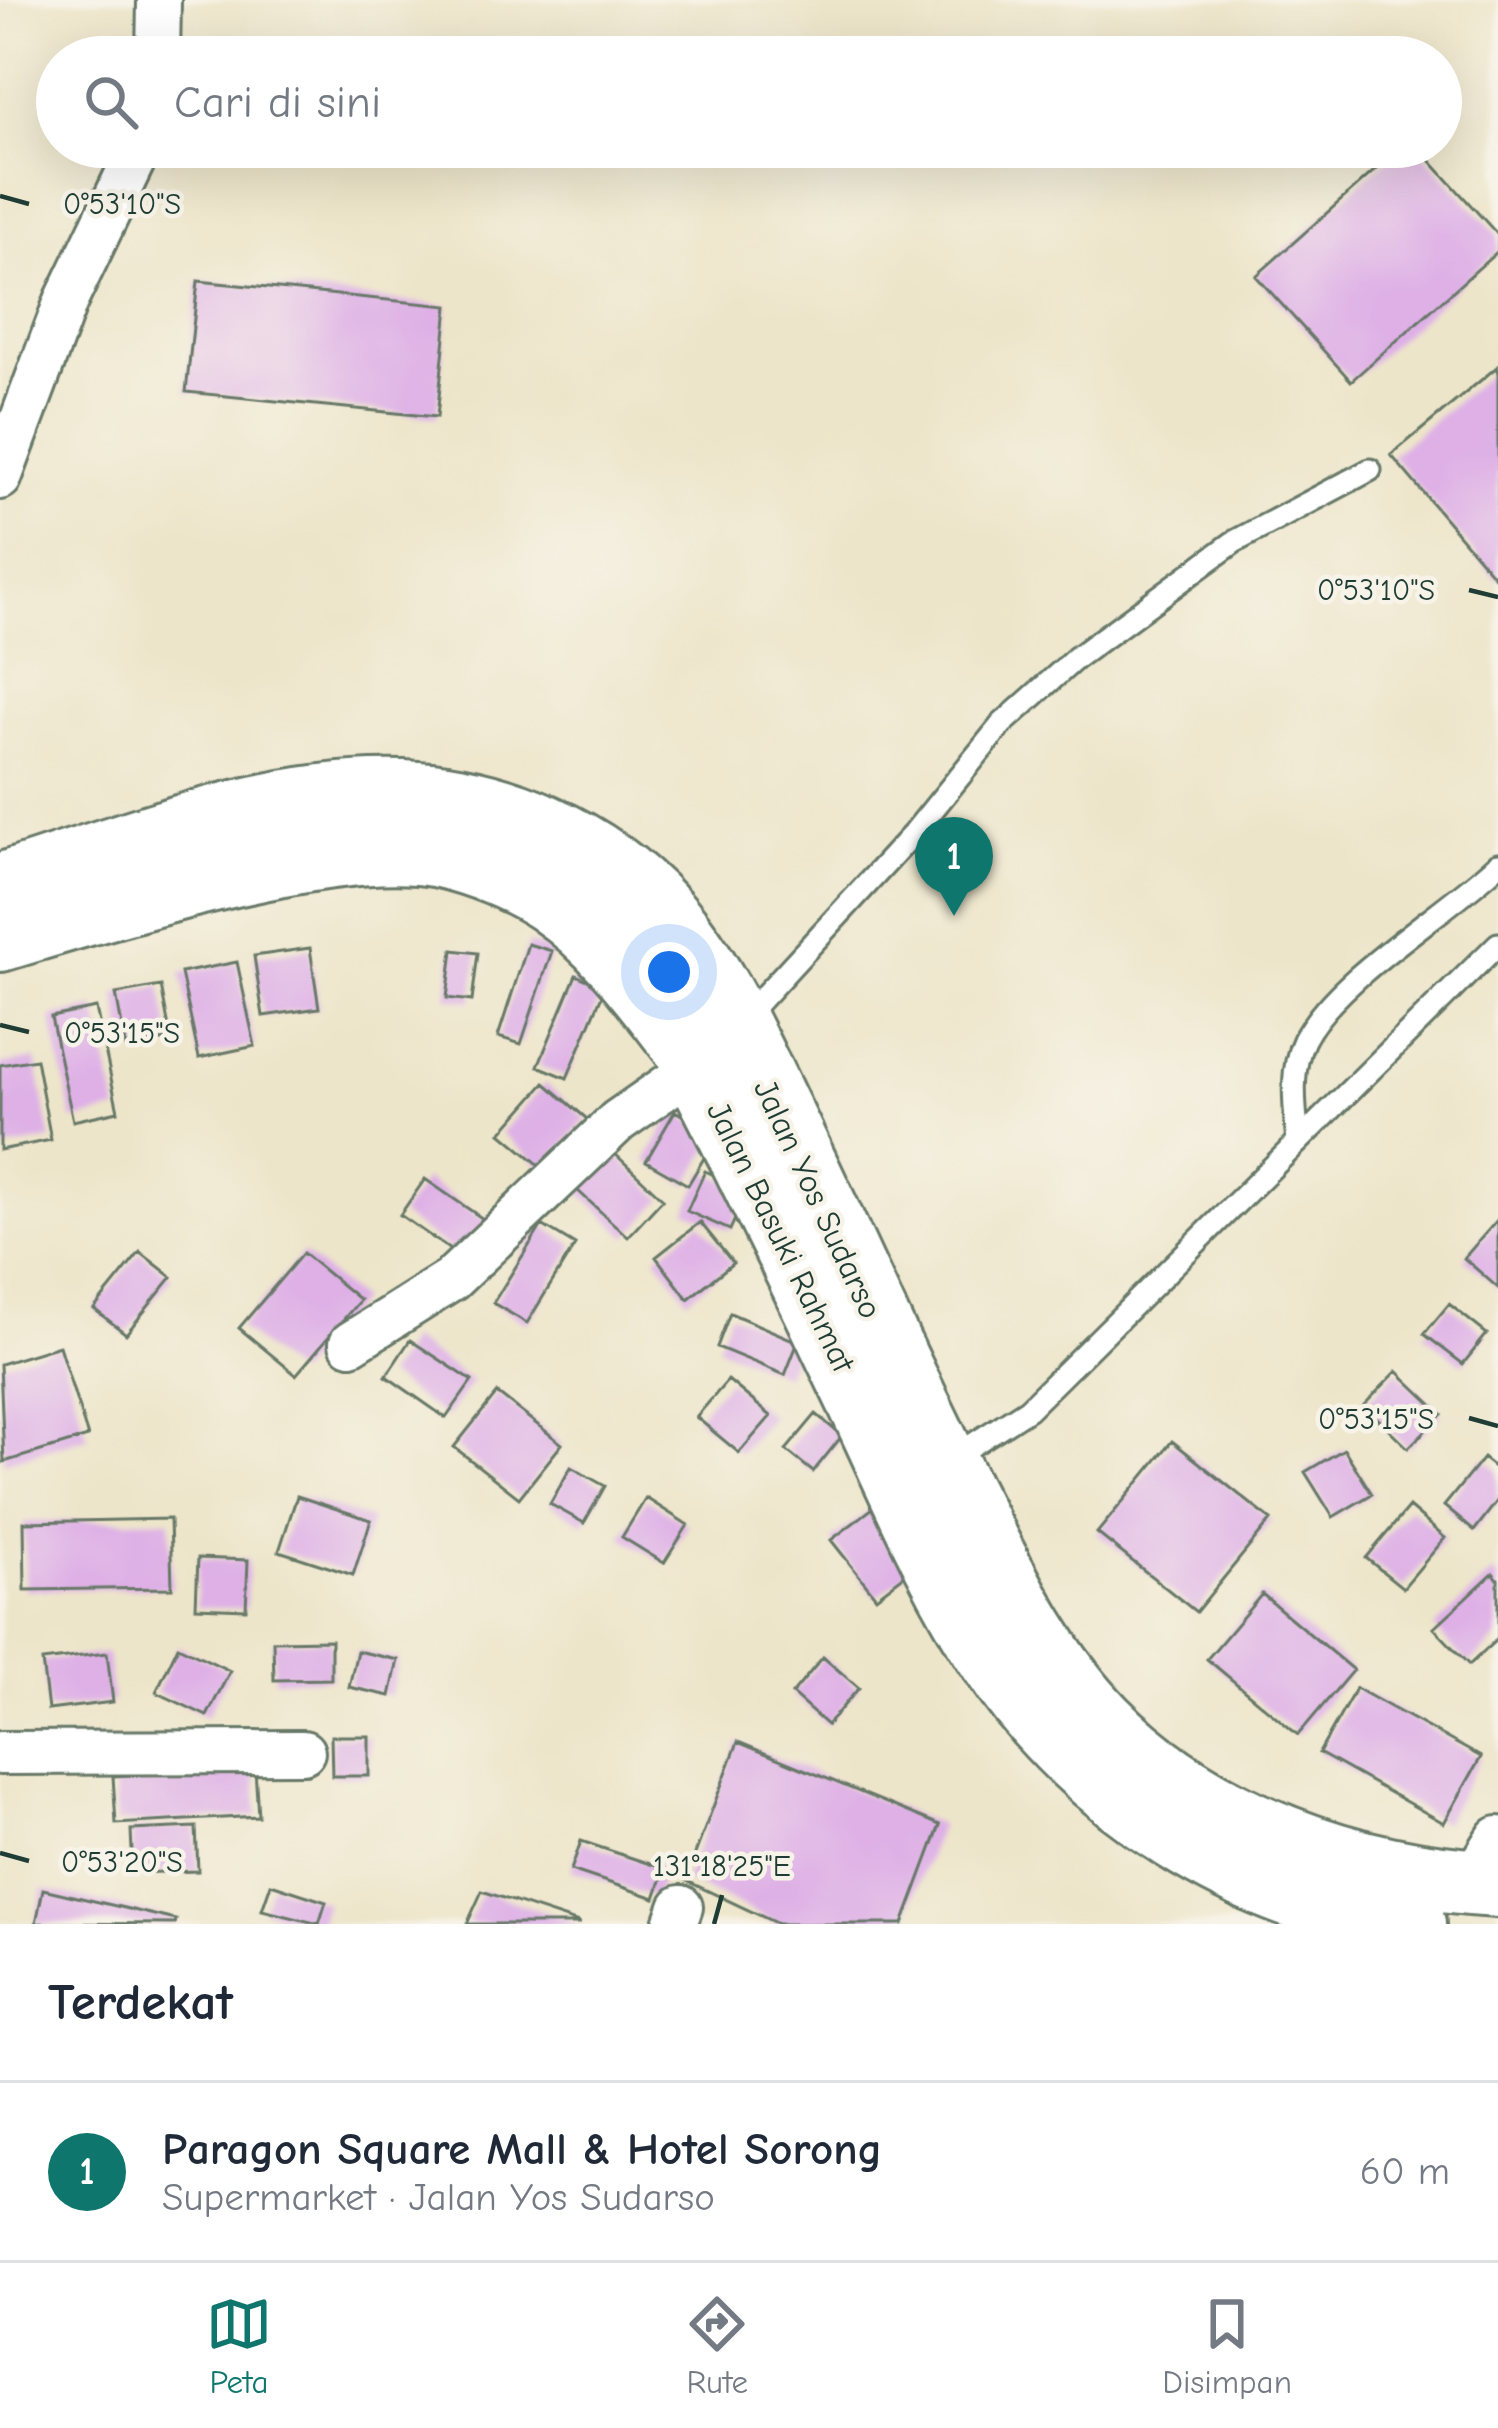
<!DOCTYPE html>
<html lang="id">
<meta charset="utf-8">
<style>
body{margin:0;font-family:"Comic Neue",sans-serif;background:#f6f6f7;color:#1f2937}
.you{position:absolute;left:669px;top:972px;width:42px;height:42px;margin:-30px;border:9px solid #fff;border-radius:50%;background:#1a73e8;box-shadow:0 0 0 18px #1a73e833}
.badge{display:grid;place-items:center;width:78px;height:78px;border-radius:50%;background:#0f766e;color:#fff;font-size:39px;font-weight:700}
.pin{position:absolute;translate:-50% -99px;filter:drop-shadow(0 3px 6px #0008)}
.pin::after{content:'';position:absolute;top:63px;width:42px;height:36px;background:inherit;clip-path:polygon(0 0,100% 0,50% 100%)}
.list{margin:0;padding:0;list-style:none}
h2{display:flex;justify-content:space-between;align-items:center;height:156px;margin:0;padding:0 48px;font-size:51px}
h2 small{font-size:39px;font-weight:400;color:#747a83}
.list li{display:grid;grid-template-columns:78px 1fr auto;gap:36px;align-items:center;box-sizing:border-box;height:180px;padding:0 48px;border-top:3px solid #e0e1e3}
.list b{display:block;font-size:45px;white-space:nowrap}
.list p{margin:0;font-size:39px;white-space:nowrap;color:#747a83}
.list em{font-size:39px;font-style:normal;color:#747a83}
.icon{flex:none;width:66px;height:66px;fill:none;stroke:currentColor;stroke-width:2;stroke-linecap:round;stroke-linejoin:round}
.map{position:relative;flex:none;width:1498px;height:1924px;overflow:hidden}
.search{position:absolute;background:#fff;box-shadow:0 12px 48px #0002;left:36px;right:36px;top:36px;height:132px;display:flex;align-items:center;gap:30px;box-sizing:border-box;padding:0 42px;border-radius:66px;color:#747a83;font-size:45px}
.sheet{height:336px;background:#fff}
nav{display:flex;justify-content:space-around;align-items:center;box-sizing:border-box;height:168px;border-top:3px solid #e0e1e3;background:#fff;font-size:33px;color:#747a83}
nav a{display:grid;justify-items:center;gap:6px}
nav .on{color:#0f766e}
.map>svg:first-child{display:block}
.building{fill:#deb0e6}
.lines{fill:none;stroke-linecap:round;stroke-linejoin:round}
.service-casing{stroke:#677868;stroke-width:27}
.minor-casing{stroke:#677868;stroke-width:48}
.trunk-casing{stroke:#677868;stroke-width:72}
.service{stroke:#fff;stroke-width:21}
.minor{stroke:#fff;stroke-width:42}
.trunk{stroke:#fff;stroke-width:66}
.ticks{fill:none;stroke:#1f3d34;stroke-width:4.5}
.labels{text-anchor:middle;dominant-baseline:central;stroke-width:9;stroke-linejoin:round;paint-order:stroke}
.street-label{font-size:33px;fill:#1f3d34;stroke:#f7f3e8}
.ticks-label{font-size:30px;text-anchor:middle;fill:#1f3d34;stroke:#f7f3e8;stroke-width:9;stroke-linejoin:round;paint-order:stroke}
</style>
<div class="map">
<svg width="1498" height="1924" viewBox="0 0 1498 1924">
<rect width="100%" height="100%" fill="#f7f3e8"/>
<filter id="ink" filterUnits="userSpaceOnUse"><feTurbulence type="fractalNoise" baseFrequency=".00833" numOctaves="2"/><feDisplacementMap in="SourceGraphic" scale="24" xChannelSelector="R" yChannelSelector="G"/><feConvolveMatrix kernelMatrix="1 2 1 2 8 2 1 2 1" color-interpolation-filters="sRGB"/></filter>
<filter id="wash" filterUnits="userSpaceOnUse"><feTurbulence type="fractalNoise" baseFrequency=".004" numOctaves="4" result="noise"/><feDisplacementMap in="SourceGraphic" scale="48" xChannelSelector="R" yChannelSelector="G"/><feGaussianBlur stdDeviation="2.7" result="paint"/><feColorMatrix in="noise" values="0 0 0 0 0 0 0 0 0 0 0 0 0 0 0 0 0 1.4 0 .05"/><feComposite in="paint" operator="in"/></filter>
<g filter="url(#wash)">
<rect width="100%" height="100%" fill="#ede5c9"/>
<g id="blocks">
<path class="building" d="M 1401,147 L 1418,147 L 1498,235 L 1498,251 L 1351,381 L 1256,276 Z
M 198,281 L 448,306 L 437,417 L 186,392 Z
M 1498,366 L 1498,581 L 1391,455 Z
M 528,944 L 552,951 L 521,1044 L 498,1037 Z
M 310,948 L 319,1008 L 263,1016 L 254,956 Z
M 453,950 L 478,953 L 472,1001 L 447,998 Z
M 237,962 L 255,1046 L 199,1058 L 181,973 Z
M 576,975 L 605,988 L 567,1078 L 538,1066 Z
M 161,986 L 171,1039 L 126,1048 L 116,994 Z
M 96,1008 L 118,1111 L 73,1121 L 51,1017 Z
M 36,1059 L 51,1140 L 0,1150 L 0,1065 Z
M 545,1083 L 587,1119 L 544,1169 L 501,1133 Z
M 675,1111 L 717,1136 L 688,1185 L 646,1161 Z
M 612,1151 L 663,1199 L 628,1237 L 576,1189 Z
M 705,1171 L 748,1190 L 730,1230 L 687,1211 Z
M 425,1179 L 489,1223 L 463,1259 L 400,1215 Z
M 1498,1219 L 1498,1288 L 1464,1258 Z
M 700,1222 L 733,1263 L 688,1299 L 656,1257 Z
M 542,1225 L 575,1245 L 527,1323 L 493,1303 Z
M 140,1252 L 172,1277 L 126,1334 L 94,1309 Z
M 303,1253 L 360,1300 L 296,1375 L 239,1328 Z
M 1449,1304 L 1487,1334 L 1463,1364 L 1424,1334 Z
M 730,1313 L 798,1342 L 785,1375 L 717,1347 Z
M 410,1340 L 472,1381 L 446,1418 L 386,1376 Z
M 59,1346 L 88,1437 L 4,1462 L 0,1364 Z
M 1397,1371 L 1442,1414 L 1408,1448 L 1364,1405 Z
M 728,1380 L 771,1416 L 739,1453 L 696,1417 Z
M 497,1393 L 562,1444 L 519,1498 L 454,1447 Z
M 816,1414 L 842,1436 L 813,1472 L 786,1450 Z
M 1172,1441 L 1271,1520 L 1196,1612 L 1097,1533 Z
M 1344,1449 L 1372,1494 L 1333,1517 L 1305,1472 Z
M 1483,1458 L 1498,1470 L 1498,1500 L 1474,1531 L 1444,1506 Z
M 571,1467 L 605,1486 L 584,1523 L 550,1504 Z
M 297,1496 L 371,1520 L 353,1575 L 279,1551 Z
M 646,1498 L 688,1525 L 664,1563 L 622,1537 Z
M 882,1501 L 927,1558 L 876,1597 L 831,1540 Z
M 1409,1507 L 1445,1538 L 1403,1588 L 1366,1558 Z
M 170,1519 L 172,1588 L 25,1590 L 24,1522 Z
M 198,1558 L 248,1560 L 246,1609 L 196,1607 Z
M 1493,1573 L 1498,1579 L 1498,1638 L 1469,1665 L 1434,1628 Z
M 1262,1594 L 1353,1670 L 1298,1735 L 1207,1659 Z
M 331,1640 L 331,1679 L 274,1680 L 273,1641 Z
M 178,1646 L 230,1671 L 207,1716 L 156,1692 Z
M 357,1651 L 398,1660 L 390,1696 L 349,1687 Z
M 107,1653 L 113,1702 L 48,1710 L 42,1661 Z
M 823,1657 L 859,1688 L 827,1725 L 792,1694 Z
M 1356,1688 L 1481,1757 L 1444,1823 L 1319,1753 Z
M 331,1736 L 369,1736 L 369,1776 L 332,1776 Z
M 738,1742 L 940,1825 L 903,1924 L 778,1924 L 685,1880 Z
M 255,1769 L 258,1816 L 116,1824 L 113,1776 Z
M 196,1827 L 198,1871 L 133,1873 L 131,1830 Z
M 581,1841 L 665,1869 L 655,1898 L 571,1870 Z
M 271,1884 L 326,1902 L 319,1924 L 262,1910 Z
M 43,1889 L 176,1920 L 175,1924 L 36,1923 Z
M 482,1891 L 579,1923 L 579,1924 L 467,1924 Z"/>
</g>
</g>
<g filter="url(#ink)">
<use href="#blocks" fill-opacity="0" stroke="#677868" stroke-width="3"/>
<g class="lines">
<defs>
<path id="service" d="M 740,1022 L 913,834 L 1002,724 L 1076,658 L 1234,542 L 1370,470
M 1298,1142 C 1295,1110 1289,1071 1304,1040 C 1335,979 1445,914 1498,864
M 949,1460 L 1028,1409 L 1498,944"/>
<path id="minor" d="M 158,57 L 159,0
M 0,478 L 66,301 L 140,147
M 351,1343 L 451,1280 L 618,1121 L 697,1066
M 0,1753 L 303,1752
M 1470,1883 L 1498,1838
M 675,1924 L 681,1907"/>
<path id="trunk" d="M 0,887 C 129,847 266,789 404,794 C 499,798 597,840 662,912 C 712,967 745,1043 777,1109 C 841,1240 898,1373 965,1503 C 1005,1581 1041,1658 1103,1722 C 1204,1825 1356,1877 1498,1884
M 0,938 C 107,906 334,833 440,854 C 476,862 519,879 550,900 C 606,938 646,994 687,1047 C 744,1158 799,1270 852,1383 C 897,1476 935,1573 992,1659 C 1082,1798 1248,1904 1412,1924"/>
</defs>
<use href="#service" class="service-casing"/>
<use href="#minor" class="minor-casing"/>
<use href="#trunk" class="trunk-casing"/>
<use href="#service" class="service"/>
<use href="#minor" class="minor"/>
<use href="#trunk" class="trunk"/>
</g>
</g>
<path class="ticks" d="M 0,196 L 29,204M 1469,590 L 1498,597M 0,1025 L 29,1032M 1469,1418 L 1498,1426M 0,1853 L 29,1861M 714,1924 L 722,1895"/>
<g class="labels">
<g class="street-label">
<text transform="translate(818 1199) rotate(65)">Jalan Yos Sudarso</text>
<text transform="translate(781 1237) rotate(64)">Jalan Basuki Rahmat</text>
</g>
</g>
<g class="ticks-label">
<text x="122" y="214">0°53'10"S</text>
<text x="1376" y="600">0°53'10"S</text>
<text x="122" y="1043">0°53'15"S</text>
<text x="1376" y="1429">0°53'15"S</text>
<text x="122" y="1872">0°53'20"S</text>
<text x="722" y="1876">131°18'25"E</text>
</g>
</svg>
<div class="you"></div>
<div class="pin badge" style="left:954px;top:916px">1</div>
<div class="search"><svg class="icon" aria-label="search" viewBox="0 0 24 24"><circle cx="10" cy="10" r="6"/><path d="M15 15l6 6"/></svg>Cari di sini</div>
</div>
<section class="sheet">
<h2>Terdekat<small></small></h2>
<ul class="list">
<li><span class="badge">1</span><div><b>Paragon Square Mall &amp; Hotel Sorong</b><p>Supermarket · Jalan Yos Sudarso</p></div><em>60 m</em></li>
</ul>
</section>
<nav>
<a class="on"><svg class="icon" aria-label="map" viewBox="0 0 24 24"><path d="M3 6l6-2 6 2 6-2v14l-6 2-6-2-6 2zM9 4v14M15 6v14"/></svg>Peta</a>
<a><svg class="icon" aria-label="directions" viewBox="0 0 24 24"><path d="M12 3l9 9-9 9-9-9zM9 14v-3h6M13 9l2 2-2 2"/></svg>Rute</a>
<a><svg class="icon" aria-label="saved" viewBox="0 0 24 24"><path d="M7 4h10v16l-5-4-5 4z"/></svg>Disimpan</a>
</nav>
